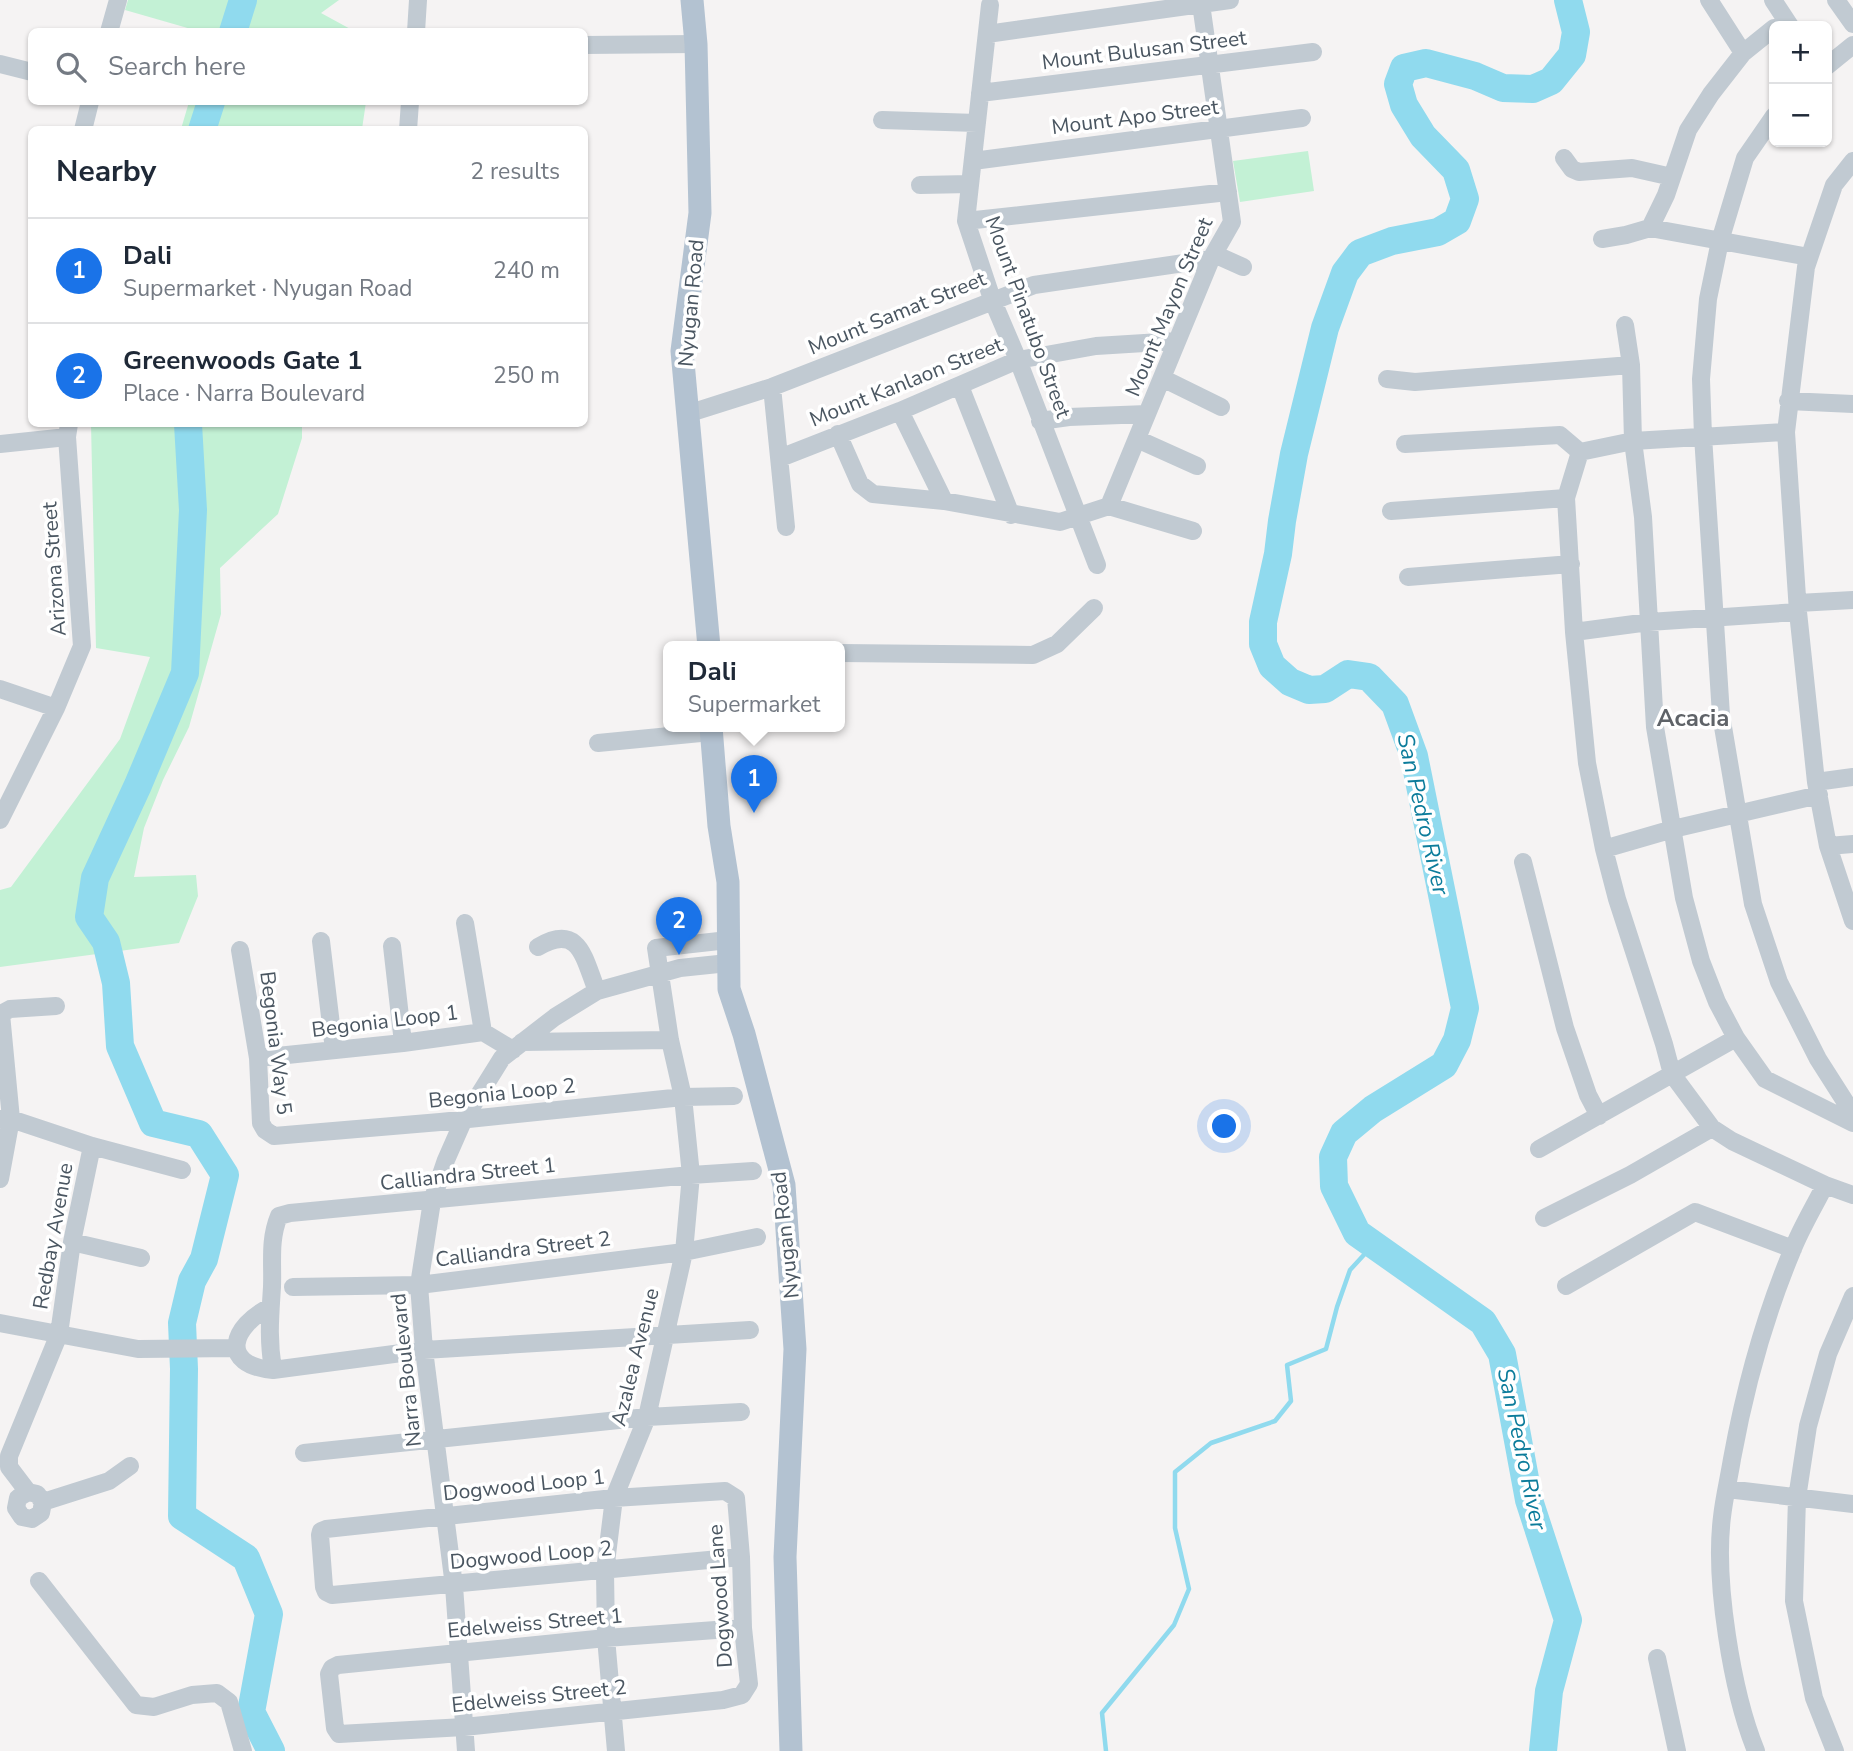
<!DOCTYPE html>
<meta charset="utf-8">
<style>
body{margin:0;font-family:"Nunito Sans",sans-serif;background:#f6f6f7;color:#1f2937}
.controls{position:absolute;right:21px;top:21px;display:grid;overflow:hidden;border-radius:10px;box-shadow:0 2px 5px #0004}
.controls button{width:63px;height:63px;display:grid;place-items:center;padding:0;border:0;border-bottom:2px solid #e0e1e3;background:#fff;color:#1f2937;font:35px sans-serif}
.you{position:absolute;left:1225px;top:1127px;width:24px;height:24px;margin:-18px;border:5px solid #fff;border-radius:50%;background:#1a73e8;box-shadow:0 0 0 10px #1a73e833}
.badge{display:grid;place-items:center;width:46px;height:46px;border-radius:50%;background:#1a73e8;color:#fff;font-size:23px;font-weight:700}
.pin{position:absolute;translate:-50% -58px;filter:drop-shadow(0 2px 4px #0008)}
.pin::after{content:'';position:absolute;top:37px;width:24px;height:21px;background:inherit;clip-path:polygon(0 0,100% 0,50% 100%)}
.popup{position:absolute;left:663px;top:641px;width:182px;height:91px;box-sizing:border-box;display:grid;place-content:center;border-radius:10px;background:#fff;filter:drop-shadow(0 2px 5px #0005);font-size:23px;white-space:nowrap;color:#747a83}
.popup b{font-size:26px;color:#1f2937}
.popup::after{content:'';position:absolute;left:50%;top:100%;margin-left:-14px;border:14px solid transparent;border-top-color:#fff}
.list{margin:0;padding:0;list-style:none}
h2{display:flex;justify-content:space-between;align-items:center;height:91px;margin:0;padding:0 28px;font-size:30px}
h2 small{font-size:23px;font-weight:400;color:#747a83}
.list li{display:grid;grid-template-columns:46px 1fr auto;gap:21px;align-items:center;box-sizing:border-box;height:105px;padding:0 28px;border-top:2px solid #e0e1e3}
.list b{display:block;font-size:26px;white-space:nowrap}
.list p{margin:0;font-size:23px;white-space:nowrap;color:#747a83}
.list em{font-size:23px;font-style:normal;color:#747a83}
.icon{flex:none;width:38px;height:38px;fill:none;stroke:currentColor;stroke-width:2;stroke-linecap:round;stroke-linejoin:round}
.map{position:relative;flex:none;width:1853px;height:1751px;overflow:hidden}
.search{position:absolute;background:#fff;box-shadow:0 2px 5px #0004;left:28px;top:28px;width:560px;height:77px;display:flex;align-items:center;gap:18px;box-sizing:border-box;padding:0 24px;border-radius:10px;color:#747a83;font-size:26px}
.panel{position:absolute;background:#fff;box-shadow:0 2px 5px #0004;left:28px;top:126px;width:560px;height:301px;border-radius:10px}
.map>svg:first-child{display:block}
.green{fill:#c3f1d5}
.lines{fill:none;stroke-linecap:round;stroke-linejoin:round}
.stream{stroke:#90daee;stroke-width:4.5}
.river{stroke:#90daee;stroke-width:28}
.minor{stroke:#c1cad2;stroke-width:18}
.major{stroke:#b3c2d1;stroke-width:23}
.labels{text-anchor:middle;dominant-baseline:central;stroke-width:7;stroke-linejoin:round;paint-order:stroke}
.street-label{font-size:21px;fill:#4a5661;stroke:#fff}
.water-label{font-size:23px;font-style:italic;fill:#0c7c9b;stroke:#fff}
.quarter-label{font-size:24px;font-weight:bold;fill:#5f6368;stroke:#fff}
</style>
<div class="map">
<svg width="1853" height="1751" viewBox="0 0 1853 1751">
<rect width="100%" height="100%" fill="#f5f3f3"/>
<path class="green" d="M 128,0 L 339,0 L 321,13 L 354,31 L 198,31 L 125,10 Z
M 189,102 L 366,102 L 362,129 L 181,129 Z
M 1308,151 L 1314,191 L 1240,202 L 1233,161 Z
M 91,424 L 302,424 L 302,438 L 278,514 L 220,568 L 221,614 L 189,727 L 163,780 L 144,828 L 134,877 L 196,875 L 198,896 L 179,943 L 0,967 L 0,890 L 11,887 L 120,739 L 150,657 L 96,648 Z"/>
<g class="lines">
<path class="stream" d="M 1106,1751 L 1102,1713 L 1174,1625 L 1189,1589 L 1175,1528 L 1175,1472 L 1211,1443 L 1275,1421 L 1291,1401 L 1287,1365 L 1326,1349 L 1337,1307 L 1350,1270 L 1373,1245"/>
<path class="river" d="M 233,32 L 243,0
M 202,130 L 211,102
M 188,424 L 193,510 L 185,673 L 138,785 L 95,878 L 89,917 L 106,942 L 116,983 L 120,1046 L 153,1123 L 199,1134 L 225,1175 L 204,1259 L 192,1281 L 182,1323 L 184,1369 L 182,1516 L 246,1558 L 269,1614 L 251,1712 L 271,1751
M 1543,1751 L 1549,1691 L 1568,1620 L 1529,1500 L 1502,1354 L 1483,1322 L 1357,1233 L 1334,1186 L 1333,1157 L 1344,1133 L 1373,1109 L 1444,1065 L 1457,1040 L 1465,1008 L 1414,756 L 1395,704 L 1369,677 L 1348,674 L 1325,689 L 1309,690 L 1290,682 L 1272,666 L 1263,644 L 1263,622 L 1278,554 L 1282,521 L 1294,454 L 1325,328 L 1345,273 L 1360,253 L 1392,241 L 1438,232 L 1457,221 L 1465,199 L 1456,170 L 1423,136 L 1404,105 L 1398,84 L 1404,68 L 1426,63 L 1475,76 L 1503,88 L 1533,89 L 1551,81 L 1572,55 L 1576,32 L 1568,0"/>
<path class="minor" d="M 1709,0 L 1743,53
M 1773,0 L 1790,26
M 1836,0 L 1853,24
M 990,5 L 966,221 L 992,299 L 1018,360 L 1097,565
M 109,32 L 118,0
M 416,32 L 418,0
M 987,34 L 1230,0
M 584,45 L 696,44
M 0,64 L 32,72
M 1827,66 L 1853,45
M 980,93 L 1313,52
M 1774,116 L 1745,158 L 1720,241 L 1708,299 L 1701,379 L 1703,436 L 1721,715 L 1753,904 L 1779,982 L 1818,1059 L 1853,1114
M 882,120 L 977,123
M 83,130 L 90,102
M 408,130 L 410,102
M 1564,158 L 1572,169 L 1579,172 L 1632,168 L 1672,177
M 973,161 L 1302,118
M 920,185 L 970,184
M 966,221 L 1228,192
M 1650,228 L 1809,257
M 1602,239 L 1626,235 L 1650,228 L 1666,195 L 1688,130 L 1711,94 L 1743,53 L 1774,28
M 1214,254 L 1243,267
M 1625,325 L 1631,365 L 1633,441 L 1643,517 L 1655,727 L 1684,898 L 1701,961 L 1717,1002 L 1736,1038 L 1765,1079 L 1853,1123
M 1162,378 L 1221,407
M 1387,379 L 1415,382 L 1631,365
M 960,386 L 1011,515
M 772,387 L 786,527
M 1788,401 L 1853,404
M 900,411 L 944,501
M 687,414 L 772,387 L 1034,285 L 1211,259
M 1040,421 L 1069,417 L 1147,414
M 1786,432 L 1806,267 L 1834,185 L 1853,161
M 838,434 L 860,484 L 873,494 L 944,501 L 1060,522 L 1109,506 L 1211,259 L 1232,222 L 1201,4
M 1137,439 L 1197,466
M 0,444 L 67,437
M 1405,444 L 1560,435 L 1580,452
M 780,458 L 900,411 L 1018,360 L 1096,346 L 1177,341
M 1109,506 L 1193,531
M 1391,511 L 1566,498
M 1408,577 L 1571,564
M 1798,603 L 1853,600
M 1574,632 L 1649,622 L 1798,612
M 840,653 L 1033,655 L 1057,644 L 1094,608
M 0,689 L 56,708
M 598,743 L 711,732
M 1816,782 L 1853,777
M 0,820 L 56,708 L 82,646 L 67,437 L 69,424
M 1828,846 L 1853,844
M 1604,849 L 1673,829 L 1819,795
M 1523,862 L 1565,1028 L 1588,1095 L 1599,1116
M 1853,921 L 1828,846 L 1816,782 L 1798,612 L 1786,432 L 1633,441 L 1580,452 L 1566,498 L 1574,632 L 1587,763 L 1604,849 L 1617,899 L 1664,1044 L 1672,1074 L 1712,1128 L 1732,1141 L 1825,1185 L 1853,1195
M 465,923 L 483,1032
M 321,941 L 334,1050
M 392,946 L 403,1043
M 538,947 C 580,922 584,959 597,991
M 240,950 L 258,1058 L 261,1123 L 265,1130 L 274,1136 L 440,1122 L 683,1097 L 734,1096
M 522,1042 L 670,1040
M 258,1058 L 403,1043 L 483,1032 L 513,1050
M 0,1119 L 11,1119 L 92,1146 L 182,1170
M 1539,1149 L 1736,1038
M 0,1179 L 11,1119 L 1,1014 L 10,1009 L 56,1006
M 1544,1218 L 1630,1175 L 1712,1128
M 72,1242 L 141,1258
M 1566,1286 L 1695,1212 L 1793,1249
M 293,1287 L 419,1285 L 684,1252 L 757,1237
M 270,1307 C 232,1326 218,1365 273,1370 L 424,1350 L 750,1330
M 0,1323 L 138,1349 L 236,1348
M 273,1370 C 268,1338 270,1319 272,1287 C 273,1263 269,1240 279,1216 L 290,1213 L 691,1175 L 753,1171
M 304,1453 L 647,1417 L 741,1412
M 1727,1489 L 1853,1504
M 28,1492 L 18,1498 L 16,1508 L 22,1517 L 32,1519 L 41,1513 L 43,1502 L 37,1494 L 28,1492 L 9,1467 L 9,1456 L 59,1334 L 72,1242 L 92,1146
M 43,1502 L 109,1481 L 130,1466
M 741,1557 L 332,1595 L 326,1592 L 324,1587 L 320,1535 L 321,1531 L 326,1529 L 614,1498 L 725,1491 L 736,1498 L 741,1557 L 743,1628 L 749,1684 L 742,1695 L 723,1700 L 464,1727 L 339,1734 L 335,1728 L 329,1674 L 332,1668 L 338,1665 L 606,1638 L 743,1628
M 39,1581 L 136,1705 L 154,1707 L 192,1695 L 217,1693 L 229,1702 L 243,1751
M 1657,1658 L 1677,1751
M 466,1751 L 454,1586 L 424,1350 L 419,1285 L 432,1201 L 446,1160 L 464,1119 L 502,1058 L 555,1017 L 597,991 L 680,968 L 728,963
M 616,1751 L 606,1638 L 605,1571 L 614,1498 L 647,1417 L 684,1252 L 691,1175 L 683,1097 L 670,1040 L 656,948 L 728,940
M 1756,1751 C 1732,1692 1714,1581 1722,1517 C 1724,1498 1729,1478 1732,1459 C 1745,1388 1764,1318 1792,1251 C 1801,1228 1814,1207 1825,1185
M 1835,1751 L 1814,1698 L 1794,1601 L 1797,1498 L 1808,1426 L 1828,1354 L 1853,1296"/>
<path class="major" d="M 692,0 L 696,44 L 700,213 L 682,351 L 709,647
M 711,727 L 719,826 L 728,882 L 729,989 L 744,1034 L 784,1185 L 795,1349 L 785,1557 L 791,1751"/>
</g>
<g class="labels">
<g class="street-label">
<text transform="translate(1144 50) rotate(-7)">Mount Bulusan Street</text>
<text transform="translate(1135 117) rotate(-7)">Mount Apo Street</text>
<text transform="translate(691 303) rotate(-85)">Nyugan Road</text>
<text transform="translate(1169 307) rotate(-67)">Mount Mayon Street</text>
<text transform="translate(897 313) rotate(-22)">Mount Samat Street</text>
<text transform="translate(1028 317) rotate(70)">Mount Pinatubo Street</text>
<text transform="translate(906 382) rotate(-22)">Mount Kanlaon Street</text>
<text transform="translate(54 569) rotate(-94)">Arizona Street</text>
<text transform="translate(385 1021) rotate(-7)">Begonia Loop 1</text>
<text transform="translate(276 1043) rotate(83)">Begonia Way 5</text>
<text transform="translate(502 1093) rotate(-6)">Begonia Loop 2</text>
<text transform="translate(468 1174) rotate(-6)">Calliandra Street 1</text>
<text transform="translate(785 1235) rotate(-96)">Nyugan Road</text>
<text transform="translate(53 1236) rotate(-80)">Redbay Avenue</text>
<text transform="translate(523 1249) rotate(-7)">Calliandra Street 2</text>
<text transform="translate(635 1357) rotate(-76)">Azalea Avenue</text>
<text transform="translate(406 1370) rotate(-96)">Narra Boulevard</text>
<text transform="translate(524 1485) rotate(-6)">Dogwood Loop 1</text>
<text transform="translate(531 1555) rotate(-5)">Dogwood Loop 2</text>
<text transform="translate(720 1596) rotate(-94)">Dogwood Lane</text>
<text transform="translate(535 1623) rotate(-5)">Edelweiss Street 1</text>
<text transform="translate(539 1696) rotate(-6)">Edelweiss Street 2</text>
</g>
<g class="water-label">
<text transform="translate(1423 814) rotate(77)">San Pedro River</text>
<text transform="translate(1522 1449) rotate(78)">San Pedro River</text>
</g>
<g class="quarter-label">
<text x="1693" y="718">Acacia</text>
</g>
</g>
</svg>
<div class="controls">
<button>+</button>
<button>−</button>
</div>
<div class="you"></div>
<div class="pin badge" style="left:754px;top:813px">1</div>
<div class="popup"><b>Dali</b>Supermarket</div>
<div class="pin badge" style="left:679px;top:955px">2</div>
<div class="search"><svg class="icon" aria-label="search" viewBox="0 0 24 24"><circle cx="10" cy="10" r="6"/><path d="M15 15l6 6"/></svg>Search here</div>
<section class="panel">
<h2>Nearby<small>2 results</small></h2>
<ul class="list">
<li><span class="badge">1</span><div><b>Dali</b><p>Supermarket · Nyugan Road</p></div><em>240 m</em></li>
<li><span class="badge">2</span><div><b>Greenwoods Gate 1</b><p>Place · Narra Boulevard</p></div><em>250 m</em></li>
</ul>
</section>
</div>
